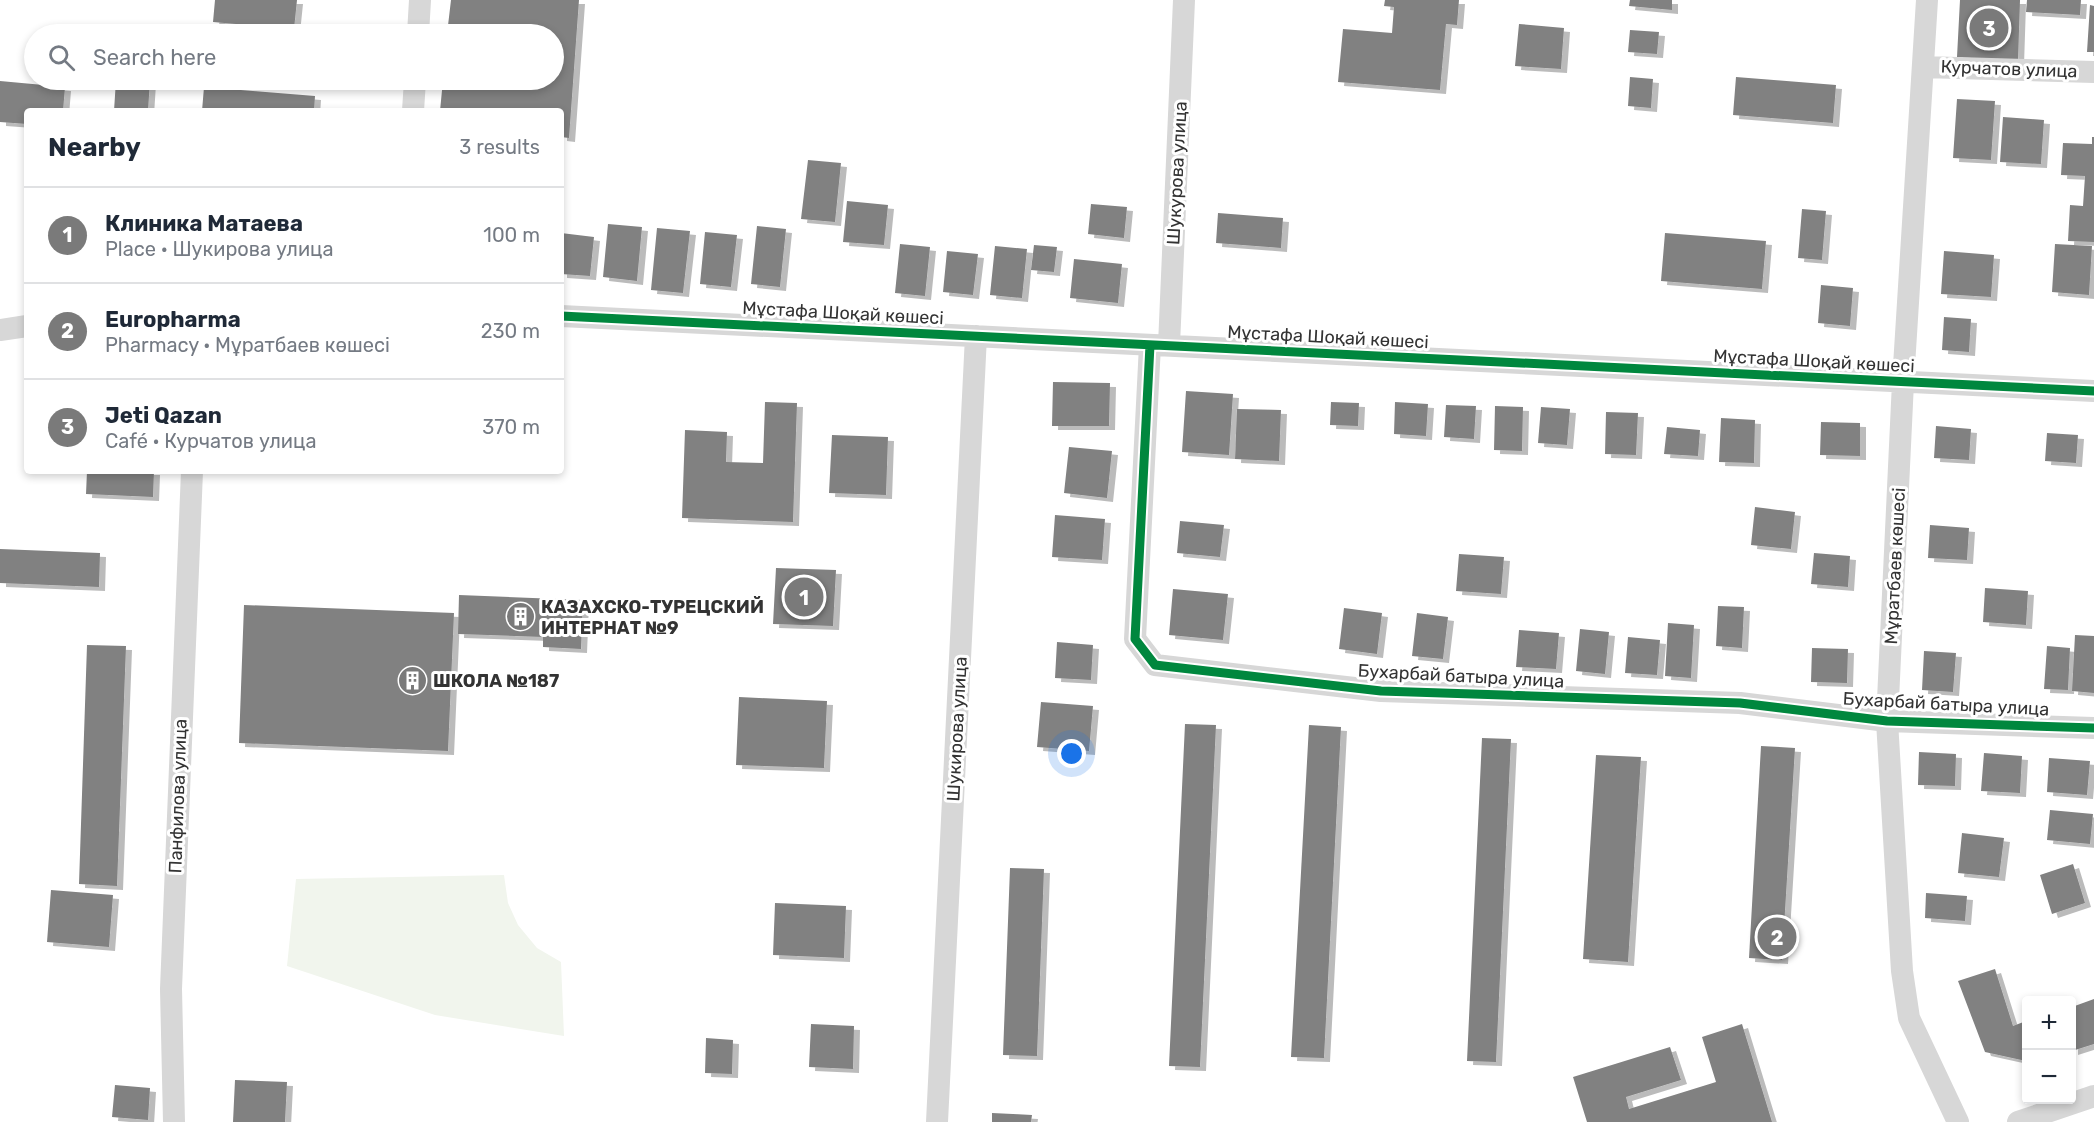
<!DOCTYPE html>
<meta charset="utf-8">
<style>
body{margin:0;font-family:Rubik,sans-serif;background:#f6f6f7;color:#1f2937}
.controls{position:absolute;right:18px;bottom:18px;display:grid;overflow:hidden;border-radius:6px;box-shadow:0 3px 9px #0003}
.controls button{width:54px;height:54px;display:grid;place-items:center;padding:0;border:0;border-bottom:2px solid #e0e1e3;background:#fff;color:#1f2937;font:30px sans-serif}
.you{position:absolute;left:1072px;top:754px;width:21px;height:21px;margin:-15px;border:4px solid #fff;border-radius:50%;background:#1a73e8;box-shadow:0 0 0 9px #1a73e833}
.badge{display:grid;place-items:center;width:39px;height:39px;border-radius:50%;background:#7a7a7a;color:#fff;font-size:20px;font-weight:700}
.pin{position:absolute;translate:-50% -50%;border:3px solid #fff;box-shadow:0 2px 6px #0006}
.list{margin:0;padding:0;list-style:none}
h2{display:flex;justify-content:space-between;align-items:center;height:78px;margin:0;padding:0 24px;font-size:26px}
h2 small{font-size:20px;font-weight:400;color:#747a83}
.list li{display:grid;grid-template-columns:39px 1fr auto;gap:18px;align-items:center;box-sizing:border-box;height:96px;padding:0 24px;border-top:2px solid #e0e1e3}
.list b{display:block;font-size:22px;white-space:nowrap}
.list p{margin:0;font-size:20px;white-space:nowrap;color:#747a83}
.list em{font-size:20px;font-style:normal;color:#747a83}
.icon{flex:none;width:33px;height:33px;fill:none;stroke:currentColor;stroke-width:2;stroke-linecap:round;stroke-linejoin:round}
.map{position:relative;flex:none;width:2094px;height:1122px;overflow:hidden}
.search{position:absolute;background:#fff;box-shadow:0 3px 9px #0003;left:24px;top:24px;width:540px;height:66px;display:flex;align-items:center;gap:15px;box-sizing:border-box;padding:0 21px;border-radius:33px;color:#747a83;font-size:22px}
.panel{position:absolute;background:#fff;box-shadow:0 3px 9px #0003;left:24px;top:108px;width:540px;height:366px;border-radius:6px}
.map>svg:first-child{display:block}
.green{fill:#f1f5ed}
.building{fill:#818181;filter:url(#shadow)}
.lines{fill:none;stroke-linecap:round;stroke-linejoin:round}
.minor{stroke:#d7d7d7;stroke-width:22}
.cycleway-casing{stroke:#fff;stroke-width:13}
.cycleway{stroke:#00873e;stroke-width:9}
.labels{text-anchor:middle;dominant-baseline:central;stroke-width:6;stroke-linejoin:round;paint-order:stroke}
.street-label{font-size:18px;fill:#333;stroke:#fff}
.poi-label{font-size:18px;font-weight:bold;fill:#333;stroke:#fff;text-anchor:start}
</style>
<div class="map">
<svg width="2094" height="1122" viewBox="0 0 2094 1122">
<defs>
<filter id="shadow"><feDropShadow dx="6" dy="4" stdDeviation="0" flood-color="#0004"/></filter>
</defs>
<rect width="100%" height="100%" fill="#fff"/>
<path class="green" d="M 504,875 L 508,903 L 518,925 L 537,948 L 561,962 L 564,1036 L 435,1015 L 287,966 L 296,879 Z"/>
<path class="building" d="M 215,0 L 297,0 L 294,29 L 213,22 Z
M 451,0 L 579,0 L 569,138 L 561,137 L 561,111 L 440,111 L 443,80 L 554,80 L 554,34 L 447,34 Z
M 1385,0 L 1459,0 L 1457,25 L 1446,24 L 1440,90 L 1338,82 L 1343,29 L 1392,33 L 1394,7 L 1384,6 Z
M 1630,0 L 1672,0 L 1672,10 L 1629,6 Z
M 1960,0 L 2020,0 L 2018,61 L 1957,57 Z
M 2027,0 L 2081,0 L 2080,15 L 2026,12 Z
M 2090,5 L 2094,6 L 2094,52 L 2087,52 Z
M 1519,24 L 1564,28 L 1561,69 L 1515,66 Z
M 1630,30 L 1659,32 L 1657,54 L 1628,52 Z
M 1630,77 L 1653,79 L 1651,108 L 1628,106 Z
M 1736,77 L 1836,85 L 1833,123 L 1733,115 Z
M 116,80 L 150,80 L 148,111 L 114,111 Z
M 0,81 L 65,87 L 63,111 L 27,111 L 27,124 L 0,122 Z
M 204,87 L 315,96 L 314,111 L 202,111 Z
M 1957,99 L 1995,101 L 1991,160 L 1953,158 Z
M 2003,117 L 2044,120 L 2041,164 L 2000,162 Z
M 2092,137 L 2094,137 L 2094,242 L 2068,241 L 2070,205 L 2083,206 L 2085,176 L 2061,175 L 2063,143 L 2092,144 Z
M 808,160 L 841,163 L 835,222 L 801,219 Z
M 847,201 L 888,205 L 884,245 L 843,242 Z
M 1091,204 L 1127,207 L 1124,238 L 1088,234 Z
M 1802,209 L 1826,211 L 1822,260 L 1798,258 Z
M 1218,213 L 1283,218 L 1281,248 L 1216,243 Z
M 608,224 L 642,227 L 637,281 L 603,277 Z
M 757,226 L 786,229 L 780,287 L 751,284 Z
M 657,228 L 690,231 L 683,293 L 651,290 Z
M 705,232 L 737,235 L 731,287 L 700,284 Z
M 561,233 L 594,237 L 590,276 L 561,274 Z
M 1665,233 L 1766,241 L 1762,289 L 1661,281 Z
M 900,244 L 930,247 L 925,296 L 895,293 Z
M 2055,244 L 2092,246 L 2089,295 L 2052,292 Z
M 1034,245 L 1057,247 L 1054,272 L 1031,270 Z
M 995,246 L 1027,249 L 1022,298 L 990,295 Z
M 947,251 L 978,254 L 973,295 L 943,292 Z
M 1944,251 L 1994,255 L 1991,297 L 1941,294 Z
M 1074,259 L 1122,264 L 1118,303 L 1070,298 Z
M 1821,285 L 1853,288 L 1850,326 L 1818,323 Z
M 1944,317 L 1971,319 L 1969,352 L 1942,350 Z
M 1053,382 L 1110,383 L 1109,426 L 1052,426 Z
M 1186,391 L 1233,394 L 1229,455 L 1182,452 Z
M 765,402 L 797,403 L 793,522 L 682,518 L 685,430 L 727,432 L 726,462 L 763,463 Z
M 1331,402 L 1359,403 L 1358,426 L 1330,425 Z
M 1395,402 L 1428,404 L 1426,436 L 1394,434 Z
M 1446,405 L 1476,406 L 1474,439 L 1444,437 Z
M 1495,406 L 1523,407 L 1522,451 L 1494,450 Z
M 1541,407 L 1570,409 L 1567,445 L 1538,443 Z
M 1237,409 L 1281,410 L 1279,461 L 1235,459 Z
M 1606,412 L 1638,413 L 1636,455 L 1605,454 Z
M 1721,418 L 1755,420 L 1754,463 L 1719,462 Z
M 1821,422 L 1860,423 L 1860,456 L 1820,455 Z
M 1936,426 L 1971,429 L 1969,460 L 1934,458 Z
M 1667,427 L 1700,430 L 1698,456 L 1664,454 Z
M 2047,433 L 2078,435 L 2076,463 L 2045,461 Z
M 832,435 L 888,437 L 886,495 L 829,493 Z
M 1069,447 L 1112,451 L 1107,498 L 1064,493 Z
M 87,471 L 154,471 L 153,497 L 86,494 Z
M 1755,507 L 1795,512 L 1791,549 L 1751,545 Z
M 1055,515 L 1105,519 L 1102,560 L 1052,557 Z
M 1180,521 L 1224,525 L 1220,557 L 1177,553 Z
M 1930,525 L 1969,528 L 1967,560 L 1928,558 Z
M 0,549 L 100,553 L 99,587 L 0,583 Z
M 1814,553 L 1850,556 L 1848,587 L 1811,584 Z
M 1459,554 L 1504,557 L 1501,594 L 1456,591 Z
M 776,568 L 836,570 L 833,626 L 773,624 Z
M 1985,588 L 2028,591 L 2026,625 L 1983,622 Z
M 1173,589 L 1228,594 L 1223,640 L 1169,635 Z
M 459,595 L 583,600 L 581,649 L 543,647 L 543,637 L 458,634 Z
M 244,605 L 454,613 L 448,751 L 239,743 Z
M 1718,606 L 1744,607 L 1742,648 L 1716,646 Z
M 1344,608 L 1382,613 L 1377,654 L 1339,649 Z
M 1417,613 L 1448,617 L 1443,659 L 1412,656 Z
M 1668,623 L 1694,625 L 1691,678 L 1665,676 Z
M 1580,629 L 1609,632 L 1605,674 L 1576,671 Z
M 1519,630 L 1559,633 L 1556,669 L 1516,667 Z
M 2075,635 L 2094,636 L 2094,693 L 2072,691 Z
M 1628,637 L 1660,640 L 1657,675 L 1625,673 Z
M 1057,642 L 1093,645 L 1091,680 L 1055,678 Z
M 87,645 L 126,646 L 117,886 L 79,884 Z
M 2047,646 L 2070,648 L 2068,690 L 2044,689 Z
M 1812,648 L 1848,649 L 1847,683 L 1811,682 Z
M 1924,651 L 1956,653 L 1953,692 L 1922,690 Z
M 739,697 L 827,701 L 824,768 L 736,765 Z
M 1041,702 L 1093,706 L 1089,751 L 1037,747 Z
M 1185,724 L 1216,725 L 1200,1067 L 1169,1066 Z
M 1309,725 L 1341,727 L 1324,1058 L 1291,1057 Z
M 1482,738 L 1511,739 L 1496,1062 L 1467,1061 Z
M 1761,746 L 1795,748 L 1782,960 L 1749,958 Z
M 1919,752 L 1956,754 L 1955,786 L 1918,785 Z
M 1984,753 L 2022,756 L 2020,793 L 1981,791 Z
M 1596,755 L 1641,757 L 1628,962 L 1583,959 Z
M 2049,758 L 2090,761 L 2087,795 L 2047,792 Z
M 2050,810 L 2093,814 L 2090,844 L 2047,840 Z
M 1962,833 L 2004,838 L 1999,877 L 1958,873 Z
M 2073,864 L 2085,903 L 2052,914 L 2040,875 Z
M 1010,868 L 1044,869 L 1037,1056 L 1003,1055 Z
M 51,890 L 113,895 L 109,947 L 47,942 Z
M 1926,893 L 1967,896 L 1965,921 L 1925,918 Z
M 775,903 L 846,906 L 844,958 L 773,955 Z
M 1995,969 L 2013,1026 L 2026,1021 L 2026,1061 L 1985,1052 L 1958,981 Z
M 2094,999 L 2094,1044 L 2072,1051 L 2072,1007 Z
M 811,1024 L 854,1026 L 853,1069 L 809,1067 Z
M 1742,1024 L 1772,1122 L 1587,1122 L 1573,1077 L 1670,1047 L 1681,1080 L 1626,1097 L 1629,1109 L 1716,1082 L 1702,1037 Z
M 706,1038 L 733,1040 L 732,1074 L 705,1073 Z
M 235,1080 L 287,1082 L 285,1122 L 233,1122 Z
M 115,1085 L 150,1088 L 148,1120 L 112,1117 Z
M 992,1113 L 1032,1115 L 1031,1122 L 992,1122 Z"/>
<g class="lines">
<path class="minor" d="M 1927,0 L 1903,382 L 1887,721 L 1902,971 L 1909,1018 L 1958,1122
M 418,34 L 420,0
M 1923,67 L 2094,72
M 413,111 L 415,80
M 561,316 L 2094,391
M 0,330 L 27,326
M 1150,345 L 1135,639 L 1155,665 L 1381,691 L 1740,703 L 1887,721 L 2094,728
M 1169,345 L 1184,0
M 174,1122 L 171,989 L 192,471
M 937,1122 L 976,336
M 2018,1122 L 2094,1096"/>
<defs>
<path id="cycleway" d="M 561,316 L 2094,391
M 1150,345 L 1135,639 L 1155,665 L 1381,691 L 1740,703 L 1887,721 L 2094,728"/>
</defs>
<use href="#cycleway" class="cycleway-casing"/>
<use href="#cycleway" class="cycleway"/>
</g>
<defs>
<symbol id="building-disc" viewBox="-11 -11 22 22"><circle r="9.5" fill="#7a7a7a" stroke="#fff"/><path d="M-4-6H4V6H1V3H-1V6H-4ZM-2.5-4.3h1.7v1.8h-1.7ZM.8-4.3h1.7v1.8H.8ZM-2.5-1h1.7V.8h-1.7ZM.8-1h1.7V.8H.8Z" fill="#fff"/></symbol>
</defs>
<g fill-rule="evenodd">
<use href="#building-disc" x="504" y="600" width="33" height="33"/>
<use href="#building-disc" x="396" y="664" width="33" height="33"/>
</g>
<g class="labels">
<g class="street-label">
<text transform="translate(2009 69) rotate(2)">Курчатов улица</text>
<text transform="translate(1177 173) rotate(-87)">Шукурова улица</text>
<text transform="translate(843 313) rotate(3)">Мұстафа Шоқай көшесі</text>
<text transform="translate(1328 337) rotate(3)">Мұстафа Шоқай көшесі</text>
<text transform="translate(1814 361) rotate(3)">Мұстафа Шоқай көшесі</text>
<text transform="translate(1895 566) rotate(-87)">Мұратбаев көшесі</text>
<text transform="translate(1461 676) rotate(3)">Бухарбай батыра улица</text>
<text transform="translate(1946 704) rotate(3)">Бухарбай батыра улица</text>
<text transform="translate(957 729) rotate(-87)">Шукирова улица</text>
<text transform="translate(178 796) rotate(-88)">Панфилова улица</text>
</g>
<g class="poi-label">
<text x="541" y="607">КАЗАХСКО-ТУРЕЦСКИЙ<tspan x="541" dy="21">ИНТЕРНАТ №9</tspan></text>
<text x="433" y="681">ШКОЛА №187</text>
</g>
</g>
</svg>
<div class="controls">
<button>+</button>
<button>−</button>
</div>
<div class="you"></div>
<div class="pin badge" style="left:804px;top:597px">1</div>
<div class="pin badge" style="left:1777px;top:937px">2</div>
<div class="pin badge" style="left:1989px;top:28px">3</div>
<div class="search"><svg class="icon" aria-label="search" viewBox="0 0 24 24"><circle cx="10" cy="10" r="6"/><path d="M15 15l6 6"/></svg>Search here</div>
<section class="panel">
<h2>Nearby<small>3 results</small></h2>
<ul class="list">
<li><span class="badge">1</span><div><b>Клиника Матаева</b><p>Place · Шукирова улица</p></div><em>100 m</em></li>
<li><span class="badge">2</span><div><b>Europharma</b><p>Pharmacy · Мұратбаев көшесі</p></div><em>230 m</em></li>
<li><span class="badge">3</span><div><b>Jeti Qazan</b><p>Café · Курчатов улица</p></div><em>370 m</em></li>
</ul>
</section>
</div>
